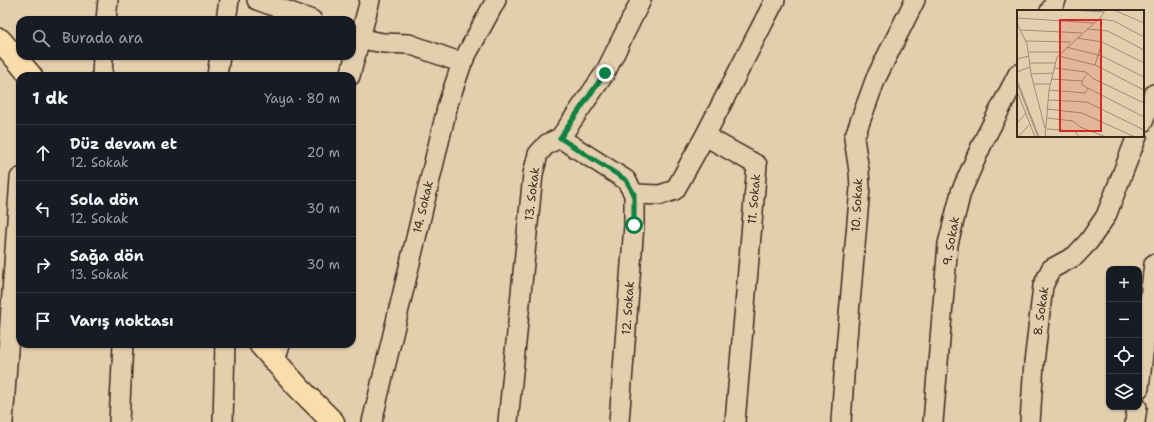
<!DOCTYPE html>
<html lang="tr">
<meta charset="utf-8">
<style>
body{margin:0;font-family:"Shantell Sans",sans-serif;background:#242831;color:#f1f3f6}
.controls{position:absolute;right:12px;bottom:12px;display:grid;overflow:hidden;border-radius:8px;box-shadow:0 1px 3px #0004}
.controls button{width:36px;height:36px;display:grid;place-items:center;padding:0;border:0;border-bottom:1px solid #363941;background:#171b24;color:#f1f3f6;font:20px sans-serif}
.stop{position:absolute;width:12px;height:12px;margin:-9px;border:3px solid #0b8043;border-radius:50%;background:#fff}
.stop.end{background:#0b8043;border-color:#fff;box-shadow:0 1px 4px #0008}
.list{margin:0;padding:0;list-style:none}
h2{display:flex;justify-content:space-between;align-items:center;height:52px;margin:0;padding:0 16px;font-size:17px}
h2 small{font-size:13px;font-weight:400;color:#9ea1a6}
.list li{display:grid;grid-template-columns:26px 1fr auto;gap:12px;align-items:center;box-sizing:border-box;height:56px;padding:0 16px;border-top:1px solid #363941}
.list b{display:block;font-size:15px;white-space:nowrap}
.list p{margin:0;font-size:13px;white-space:nowrap;color:#9ea1a6}
.list em{font-size:13px;font-style:normal;color:#9ea1a6}
.icon{flex:none;width:22px;height:22px;fill:none;stroke:currentColor;stroke-width:2;stroke-linecap:round;stroke-linejoin:round}
.map{position:relative;flex:none;width:1154px;height:422px;overflow:hidden}
.search{position:absolute;background:#171b24;box-shadow:0 1px 3px #0004;left:16px;top:16px;width:340px;height:44px;display:flex;align-items:center;gap:10px;box-sizing:border-box;padding:0 14px;border-radius:12px;color:#9ea1a6;font-size:15px}
.panel{position:absolute;background:#171b24;box-shadow:0 1px 3px #0004;left:16px;top:72px;width:340px;height:276px;border-radius:12px}
.map>svg:first-child{display:block}
.lines{fill:none;stroke-linecap:round;stroke-linejoin:round}
.minor-casing{stroke:#3b2a1e;stroke-width:22}
.major-casing{stroke:#3b2a1e;stroke-width:25}
.minor{stroke:#e3cfad;stroke-width:19}
.major{stroke:#fbddab;stroke-width:22}
.route{stroke:#0b8043;stroke-width:5}
.labels{text-anchor:middle;dominant-baseline:central;stroke-width:3;stroke-linejoin:round;paint-order:stroke}
.street-label{font-size:12px;fill:#3b2a1e;stroke:#e3cfad}
.inset-road{fill:none;stroke:#a08d74;stroke-width:1}
.view{fill:#d62828;fill-opacity:0.15;stroke:#d62828;stroke-width:2}
.inset-edge{fill:none;stroke:#3b2a1e;stroke-width:2}
</style>
<div class="map">
<svg width="1154" height="422" viewBox="0 0 1154 422">
<rect width="100%" height="100%" fill="#e3cfad"/>
<filter id="ink" filterUnits="userSpaceOnUse"><feTurbulence type="fractalNoise" baseFrequency=".025" numOctaves="2"/><feDisplacementMap in="SourceGraphic" scale="8" xChannelSelector="R" yChannelSelector="G"/><feConvolveMatrix kernelMatrix="1 2 1 2 8 2 1 2 1" color-interpolation-filters="sRGB"/></filter>
<g filter="url(#ink)">
<g class="lines">
<defs>
<path id="minor" d="M 257,0 L 312,20
M 1050,11 L 1056,0
M 106,20 L 108,0
M 226,20 L 229,0
M 352,35 L 372,41 L 384,43 L 409,44 L 462,63
M 102,76 L 103,56
M 217,76 L 220,56
M 350,76 L 370,0
M 1143,122 L 1154,94
M 705,136 L 757,165 L 735,422
M 560,138 L 626,180 L 634,194 L 634,225 L 619,422
M 634,194 L 660,195 L 675,190 L 705,136 L 775,0
M 275,362 L 280,344
M 1139,388 L 1154,264
M 3,422 L 20,178
M 119,422 L 123,344
M 223,422 L 225,344
M 372,422 L 448,104 L 462,63 L 496,0
M 508,422 L 533,174 L 538,154 L 547,144 L 560,138 L 605,73 L 641,0
M 841,422 L 845,361 L 860,188 L 859,171 L 854,138 L 876,78 L 915,0
M 933,422 L 948,244 L 961,192 L 983,142 L 1018,74
M 1030,422 L 1034,363 L 1043,286 L 1051,269 L 1075,256 L 1089,241 L 1106,216 L 1137,136
M 1135,422 L 1137,407"/>
<path id="major" d="M 0,40 L 31,76
M 260,344 L 298,387 L 333,422"/>
</defs>
<use href="#minor" class="minor-casing"/>
<use href="#major" class="major-casing"/>
<use href="#minor" class="minor"/>
<use href="#major" class="major"/>
</g>
</g>
<g class="lines" filter="url(#ink)">
<path class="route" d="M 605,73 L 560,138 L 626,180 L 634,194 L 634,225"/>
</g>
<g class="labels">
<g class="street-label">
<text transform="translate(532 194) rotate(-83)">13. Sokak</text>
<text transform="translate(754 199) rotate(-85)">11. Sokak</text>
<text transform="translate(857 205) rotate(-87)">10. Sokak</text>
<text transform="translate(423 207) rotate(-77)">14. Sokak</text>
<text transform="translate(951 241) rotate(-80)">9. Sokak</text>
<text transform="translate(628 308) rotate(-86)">12. Sokak</text>
<text transform="translate(1041 311) rotate(-82)">8. Sokak</text>
</g>
</g>
<g transform="translate(1017 10)">
<rect width="127" height="127" fill="#e3cfad"/>
<path class="inset-road" d="M 53,0 L 86,2M 97,0 L 127,13M 0,8 L 77,13M 83,9 L 97,11 L 127,27M 0,13 L 10,34 L 14,64 L 28,118M 70,19 L 91,21 L 127,40M 4,20 L 65,23M 60,28 L 85,32 L 127,53M 9,31 L 54,32M 49,37 L 85,46 L 127,67M 12,42 L 43,42M 42,46 L 78,55 L 127,80M 0,49 L 12,46M 13,53 L 38,53M 78,55 L 85,32M 37,58 L 69,62 L 77,69 L 127,93M 0,62 L 13,57M 14,64 L 36,63M 34,69 L 65,71 L 70,64M 0,70 L 22,127M 65,71 L 65,75 L 127,107M 0,73 L 21,127M 16,74 L 33,74M 32,80 L 68,83 L 71,78M 0,81 L 18,127M 31,90 L 70,92 L 127,120M 30,99 L 65,103 L 118,127M 30,108 L 56,111 L 63,117 L 89,127M 0,113 L 9,103M 30,119 L 58,121 L 62,127M 1,127 L 12,115M 28,127 L 32,80 L 40,47 L 84,7 L 88,0"/>
<path class="view" d="M 43,10 L 84,10 L 84,121 L 43,121 Z"/>
<rect width="127" height="127" class="inset-edge"/>
</g>
</svg>
<div class="controls">
<button>+</button>
<button>−</button>
<button><svg class="icon" aria-label="locate" viewBox="0 0 24 24"><circle cx="12" cy="12" r="6"/><path d="M12 2v4M12 18v4M2 12h4M18 12h4"/></svg></button>
<button><svg class="icon" aria-label="layers" viewBox="0 0 24 24"><path d="M12 4l9 5-9 5-9-5zM3 14l9 5 9-5"/></svg></button>
</div>
<div class="stop" style="left:634px;top:225px"></div>
<div class="stop end" style="left:605px;top:73px"></div>
<div class="search"><svg class="icon" aria-label="search" viewBox="0 0 24 24"><circle cx="10" cy="10" r="6"/><path d="M15 15l6 6"/></svg>Burada ara</div>
<section class="panel">
<h2>1 dk<small>Yaya · 80 m</small></h2>
<ul class="list">
<li><svg class="icon" aria-label="ahead" viewBox="0 0 24 24"><path d="M12 20V5M6 11l6-6 6 6"/></svg><div><b>Düz devam et</b><p>12. Sokak</p></div><em>20 m</em></li>
<li><svg class="icon" aria-label="left" viewBox="0 0 24 24"><path d="M17 20v-9H6M10 6l-5 5 5 5"/></svg><div><b>Sola dön</b><p>12. Sokak</p></div><em>30 m</em></li>
<li><svg class="icon" aria-label="right" viewBox="0 0 24 24"><path d="M7 20v-9h11M14 6l5 5-5 5"/></svg><div><b>Sağa dön</b><p>13. Sokak</p></div><em>30 m</em></li>
<li><svg class="icon" aria-label="arrive" viewBox="0 0 24 24"><path d="M6 21V4h12l-3 4 3 4H6"/></svg><div><b>Varış noktası</b></div></li>
</ul>
</section>
</div>
